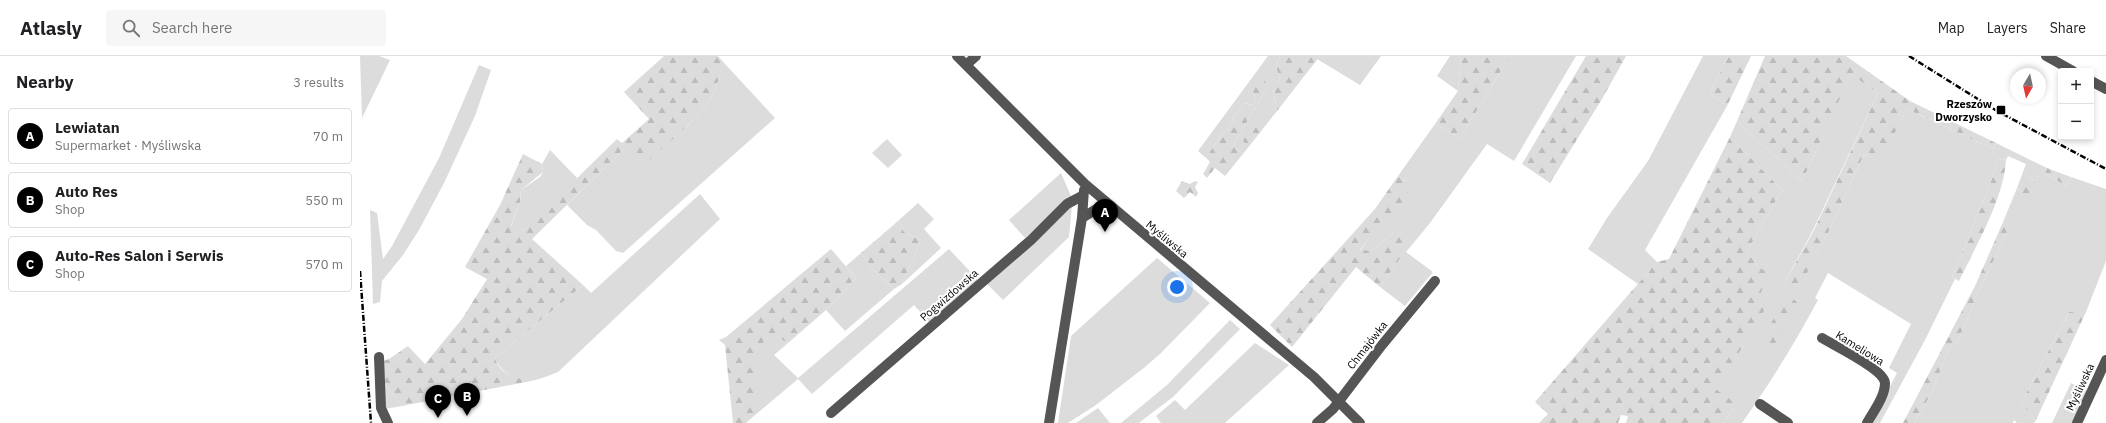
<!DOCTYPE html>
<meta charset="utf-8">
<style>
body{margin:0;font-family:"IBM Plex Sans",sans-serif;background:#f6f6f6;color:#202124}
.controls{position:absolute;right:12px;top:12px;display:grid;overflow:hidden;border-radius:4px;box-shadow:0 2px 6px #0003}
.controls button{width:36px;height:36px;display:grid;place-items:center;padding:0;border:0;border-bottom:1px solid #e0e0e0;background:#fff;color:#202124;font:20px sans-serif}
.compass{position:absolute;left:1650px;top:12px;width:36px;height:36px;border-radius:50%;background:#fff;box-shadow:0 2px 6px #0003;rotate:189deg}
.you{position:absolute;left:817px;top:231px;width:14px;height:14px;margin:-10px;border:3px solid #fff;border-radius:50%;background:#1a73e8;box-shadow:0 0 0 6px #1a73e833}
.badge{display:grid;place-items:center;width:26px;height:26px;border-radius:50%;background:#000;color:#fff;font-size:13px;font-weight:700}
.pin{position:absolute;translate:-50% -33px;filter:drop-shadow(0 1px 2px #0008)}
.pin::after{content:'';position:absolute;top:21px;width:14px;height:12px;background:inherit;clip-path:polygon(0 0,100% 0,50% 100%)}
.list{margin:0;padding:0;list-style:none}
h2{display:flex;justify-content:space-between;align-items:center;height:52px;margin:0;padding:0 16px;font-size:17px}
h2 small{font-size:13px;font-weight:400;color:#757577}
.list li{display:grid;grid-template-columns:26px 1fr auto;gap:12px;align-items:center;box-sizing:border-box;height:56px;margin:0 8px 8px;padding:0 8px;border:1px solid #e0e0e0;border-radius:4px}
.list b{display:block;font-size:15px;white-space:nowrap}
.list p{margin:0;font-size:13px;white-space:nowrap;color:#757577}
.list em{font-size:13px;font-style:normal;color:#757577}
.icon{flex:none;width:22px;height:22px;fill:none;stroke:currentColor;stroke-width:2;stroke-linecap:round;stroke-linejoin:round}
.map{position:relative;flex:none;width:1746px;height:367px;overflow:hidden}
header{display:flex;align-items:center;gap:24px;box-sizing:border-box;height:56px;padding:0 20px;background:#fff;border-bottom:1px solid #e0e0e0}
header strong{font-size:19px}
nav{display:flex;gap:22px;margin-inline-start:auto;font-size:14px}
.search{width:280px;height:36px;background:#f6f6f6;display:flex;align-items:center;gap:10px;box-sizing:border-box;padding:0 14px;border-radius:4px;color:#757577;font-size:15px}
main{display:flex}
aside{flex:1;background:#fff}
.map>svg:first-child{display:block}
.green{fill:#dcdcdc}
.forest{fill:url(#forest-firs)}
.lines{fill:none;stroke-linecap:round;stroke-linejoin:round}
.minor{stroke:#555;stroke-width:10}
.rail{stroke:#000;stroke-width:2.5;stroke-dasharray:6 2 1 2;stroke-linecap:butt}
.poi-dot{fill:#000;stroke:#fff;stroke-width:1.5}
.labels{text-anchor:middle;dominant-baseline:central;stroke-width:4;stroke-linejoin:round;paint-order:stroke}
.poi-label{font-size:11px;font-weight:bold;fill:#000;stroke:#fff;text-anchor:end}
.street-label{font-size:11px;fill:#000;stroke:#fff}
</style>
<header>
<strong>Atlasly</strong>
<div class="search"><svg class="icon" aria-label="search" viewBox="0 0 24 24"><circle cx="10" cy="10" r="6"/><path d="M15 15l6 6"/></svg>Search here</div>
<nav><a>Map</a><a>Layers</a><a>Share</a></nav>
</header>
<main>
<aside>
<h2>Nearby<small>3 results</small></h2>
<ul class="list">
<li><span class="badge">A</span><div><b>Lewiatan</b><p>Supermarket · Myśliwska</p></div><em>70 m</em></li>
<li><span class="badge">B</span><div><b>Auto Res</b><p>Shop</p></div><em>550 m</em></li>
<li><span class="badge">C</span><div><b>Auto-Res Salon i Serwis</b><p>Shop</p></div><em>570 m</em></li>
</ul>
</aside>
<div class="map">
<svg width="1746" height="367" viewBox="0 0 1746 367">
<defs>
<pattern id="forest-firs" width="22" height="20" patternUnits="userSpaceOnUse"><rect width="22" height="20" fill="#dcdcdc"/><path d="M5 1l3.5 6h-7zM16 11l3.5 6h-7z" fill="#bbb"/></pattern>
</defs>
<rect width="100%" height="100%" fill="#fff"/>
<path class="green" d="M 0,0 L 19,0 L 30,4 L 2,62 Z
M 908,0 L 920,0 L 916,11 L 920,23 L 913,34 L 917,55 L 883,98 L 873,90 L 906,33 L 893,36 L 896,44 L 892,49 L 885,47 L 873,62 L 868,74 L 860,80 L 846,102 L 838,95 Z
M 960,0 L 1021,0 L 1000,29 L 957,3 Z
M 1090,0 L 1101,0 L 1098,35 L 1077,20 Z
M 1150,0 L 1216,0 L 1154,105 L 1127,88 L 1070,167 L 1046,196 L 1073,216 L 1045,250 L 1020,231 L 1039,204 L 1033,177 L 1011,195 L 1000,195 L 1047,125 L 1038,120 L 1075,68 L 1100,82 Z
M 1343,0 L 1368,0 L 1350,37 L 1367,50 L 1285,194 L 1297,206 L 1278,228 L 1228,193 L 1247,162 L 1288,105 Z
M 119,9 L 131,14 L 115,60 L 84,127 L 59,174 L 43,199 L 22,225 L 20,246 L 13,248 L 10,154 L 17,157 L 23,203 L 32,190 L 79,102 Z
M 366,9 L 415,62 L 263,197 L 256,195 L 236,174 L 227,169 L 207,149 L 263,94 L 284,108 C 307,87 338,65 354,37 C 359,26 357,19 366,9 Z
M 1491,17 L 1518,37 L 1453,174 L 1424,228 L 1436,237 L 1468,177 L 1504,98 L 1520,105 L 1547,53 L 1633,93 L 1636,87 L 1687,112 L 1685,118 L 1707,130 L 1711,121 L 1746,133 L 1746,205 L 1726,256 L 1709,256 L 1661,347 L 1676,364 L 1674,367 L 1657,367 L 1654,364 L 1653,367 L 1554,367 L 1572,336 L 1590,290 L 1598,285 L 1617,239 L 1647,176 L 1643,166 L 1657,132 L 1661,136 L 1661,151 L 1675,126 L 1663,116 L 1666,108 L 1648,100 L 1646,104 L 1639,102 L 1628,134 L 1592,221 L 1595,223 L 1565,284 L 1520,367 L 1511,367 L 1537,317 L 1529,312 L 1551,268 L 1468,217 L 1455,242 L 1458,244 C 1435,287 1410,327 1382,367 L 1363,367 L 1374,352 L 1353,332 L 1387,285 L 1401,236 L 1398,211 L 1387,195 L 1422,134 L 1370,81 L 1377,65 L 1442,126 Z
M 527,83 L 542,99 L 528,112 L 512,97 Z
M 190,94 L 218,123 L 163,175 L 151,171 L 160,146 L 161,134 L 180,121 L 183,116 L 182,108 Z
M 701,117 L 711,140 L 665,182 L 649,164 Z
M 340,138 L 360,163 L 198,316 C 190,319 179,324 170,325 C 156,325 140,316 135,302 L 223,229 L 231,237 Z
M 558,147 L 574,163 L 564,173 L 581,192 L 542,228 L 561,184 L 544,176 L 538,165 Z
M 712,149 L 709,181 L 643,244 L 626,227 Z
M 589,193 L 618,224 L 570,267 L 554,249 L 452,338 L 438,323 L 394,360 L 393,295 L 408,282 L 419,282 L 428,287 L 414,299 L 438,322 Z
M 501,197 L 513,214 L 534,233 L 485,275 L 466,254 L 496,222 L 486,210 Z
M 797,202 L 850,247 L 801,297 L 785,311 L 736,349 L 708,367 L 698,367 L 711,280 Z
M 870,264 L 880,273 L 813,341 L 793,356 L 779,367 L 761,367 L 807,329 Z
M 895,287 L 929,309 L 865,367 L 801,367 L 796,360 L 815,344 L 825,354 Z
M 22,324 L 42,350 L 24,353 Z
M 1711,327 L 1727,335 L 1712,367 L 1692,367 Z
M 738,352 L 750,367 L 716,367 Z"/>
<path class="forest" d="M 304,0 L 358,0 L 366,9 C 357,19 359,27 354,37 C 338,65 307,87 284,109 L 263,94 L 172,183 L 223,229 L 135,302 C 140,319 155,322 171,325 L 42,350 L 22,324 L 23,305 L 29,303 L 48,290 L 65,308 L 102,263 L 127,223 L 105,211 L 140,149 L 163,98 L 182,108 L 183,116 L 161,134 L 160,146 L 151,170 L 163,175 L 257,83 L 262,87 L 289,63 L 264,36 Z
M 920,0 L 960,0 L 917,55 L 913,33 L 920,23 L 916,11 Z
M 1101,0 L 1150,0 L 1100,82 L 1075,68 L 1098,35 Z
M 1226,0 L 1266,0 L 1242,43 L 1190,127 L 1162,108 Z
M 1368,0 L 1391,0 L 1367,50 L 1350,37 Z
M 1405,0 L 1486,0 L 1550,45 L 1636,87 L 1633,93 L 1547,53 L 1520,106 L 1504,98 L 1468,177 L 1436,238 L 1424,228 L 1454,174 L 1518,37 L 1491,18 L 1442,126 L 1377,65 Z
M 898,24 L 905,24 L 906,33 L 873,90 L 883,98 L 865,120 L 855,112 L 847,122 L 843,118 L 850,106 L 846,102 L 860,80 L 868,74 L 873,62 L 885,47 L 892,49 L 896,44 L 893,36 Z
M 897,66 L 901,75 L 887,92 L 883,84 L 889,76 L 894,74 L 894,67 Z
M 1370,81 L 1422,134 L 1387,195 L 1398,211 L 1408,216 L 1401,236 L 1406,251 L 1387,285 L 1354,332 L 1374,346 L 1374,352 L 1363,367 L 1266,367 L 1268,360 L 1261,359 L 1258,367 L 1179,367 L 1188,358 L 1175,346 L 1297,206 L 1309,203 Z
M 1639,102 L 1646,104 C 1644,142 1616,190 1599,225 L 1592,221 L 1628,134 Z
M 1687,112 L 1711,121 L 1707,130 L 1685,118 Z
M 1663,116 L 1675,126 L 1668,152 L 1661,151 L 1661,136 L 1657,132 Z
M 1038,120 L 1047,125 L 1048,150 L 1034,164 L 1023,163 L 1000,194 L 1011,195 L 1033,177 L 1045,184 L 1039,204 L 1020,231 L 996,211 L 932,291 L 910,269 L 1015,153 Z
M 822,125 L 830,128 L 835,125 L 838,126 L 835,131 L 838,137 L 836,141 L 830,136 L 824,142 L 816,135 Z
M 538,165 L 544,176 L 561,184 L 542,228 L 534,233 L 513,214 L 501,197 Z
M 1643,166 L 1647,176 L 1617,239 L 1598,285 L 1590,290 L 1572,336 L 1554,367 L 1543,367 L 1615,230 Z
M 471,193 L 496,222 L 466,254 L 428,287 L 419,282 L 408,282 L 394,295 L 394,360 L 386,367 L 373,367 L 365,289 L 359,284 L 366,281 Z
M 1428,239 L 1437,246 L 1413,291 L 1401,284 Z
M 1709,256 L 1726,256 L 1676,364 L 1661,347 Z"/>
<g class="lines">
<path class="minor" d="M 597,0 L 725,128 L 954,321 L 1000,367
M 1686,0 L 1713,15
M 606,9 L 616,0
M 1731,25 L 1746,33
M 722,162 L 746,147
M 1462,282 C 1475,290 1524,313 1525,327 C 1525,341 1513,356 1507,367
M 19,301 L 21,352 L 28,367
M 1400,348 L 1428,367
M 471,357 L 671,184 L 707,148 L 722,140
M 689,367 L 722,162 L 724,134
M 957,367 L 973,353 L 1022,289 L 1075,225
M 1717,367 L 1746,304"/>
<path class="rail" d="M 1549,0 L 1637,55 L 1746,113
M 0,215 L 11,367"/>
</g>
<rect class="poi-dot" x="1636" y="49" width="10" height="10" rx="2"/>
<g class="labels">
<g class="poi-label">
<text x="1632" y="48">Rzeszów<tspan x="1632" dy="13">Dworzysko</tspan></text>
</g>
<g class="street-label">
<text transform="translate(807 183) rotate(40)">Myśliwska</text>
<text transform="translate(589 239) rotate(-41)">Pogwizdowska</text>
<text transform="translate(1007 289) rotate(-52)">Chmajówka</text>
<text transform="translate(1500 292) rotate(32)">Kameliowa</text>
<text transform="translate(1720 331) rotate(-65)">Myśliwska</text>
</g>
</g>
</svg>
<div class="controls">
<button>+</button>
<button>−</button>
</div>
<svg class="compass" viewBox="-18 -18 36 36"><path d="M0-13l5 13h-10z" fill="#e53935"/><path d="M0 13l5-13h-10z" fill="#757577"/></svg>
<div class="you"></div>
<div class="pin badge" style="left:745px;top:176px">A</div>
<div class="pin badge" style="left:107px;top:360px">B</div>
<div class="pin badge" style="left:78px;top:362px">C</div>
</div>
</main>
